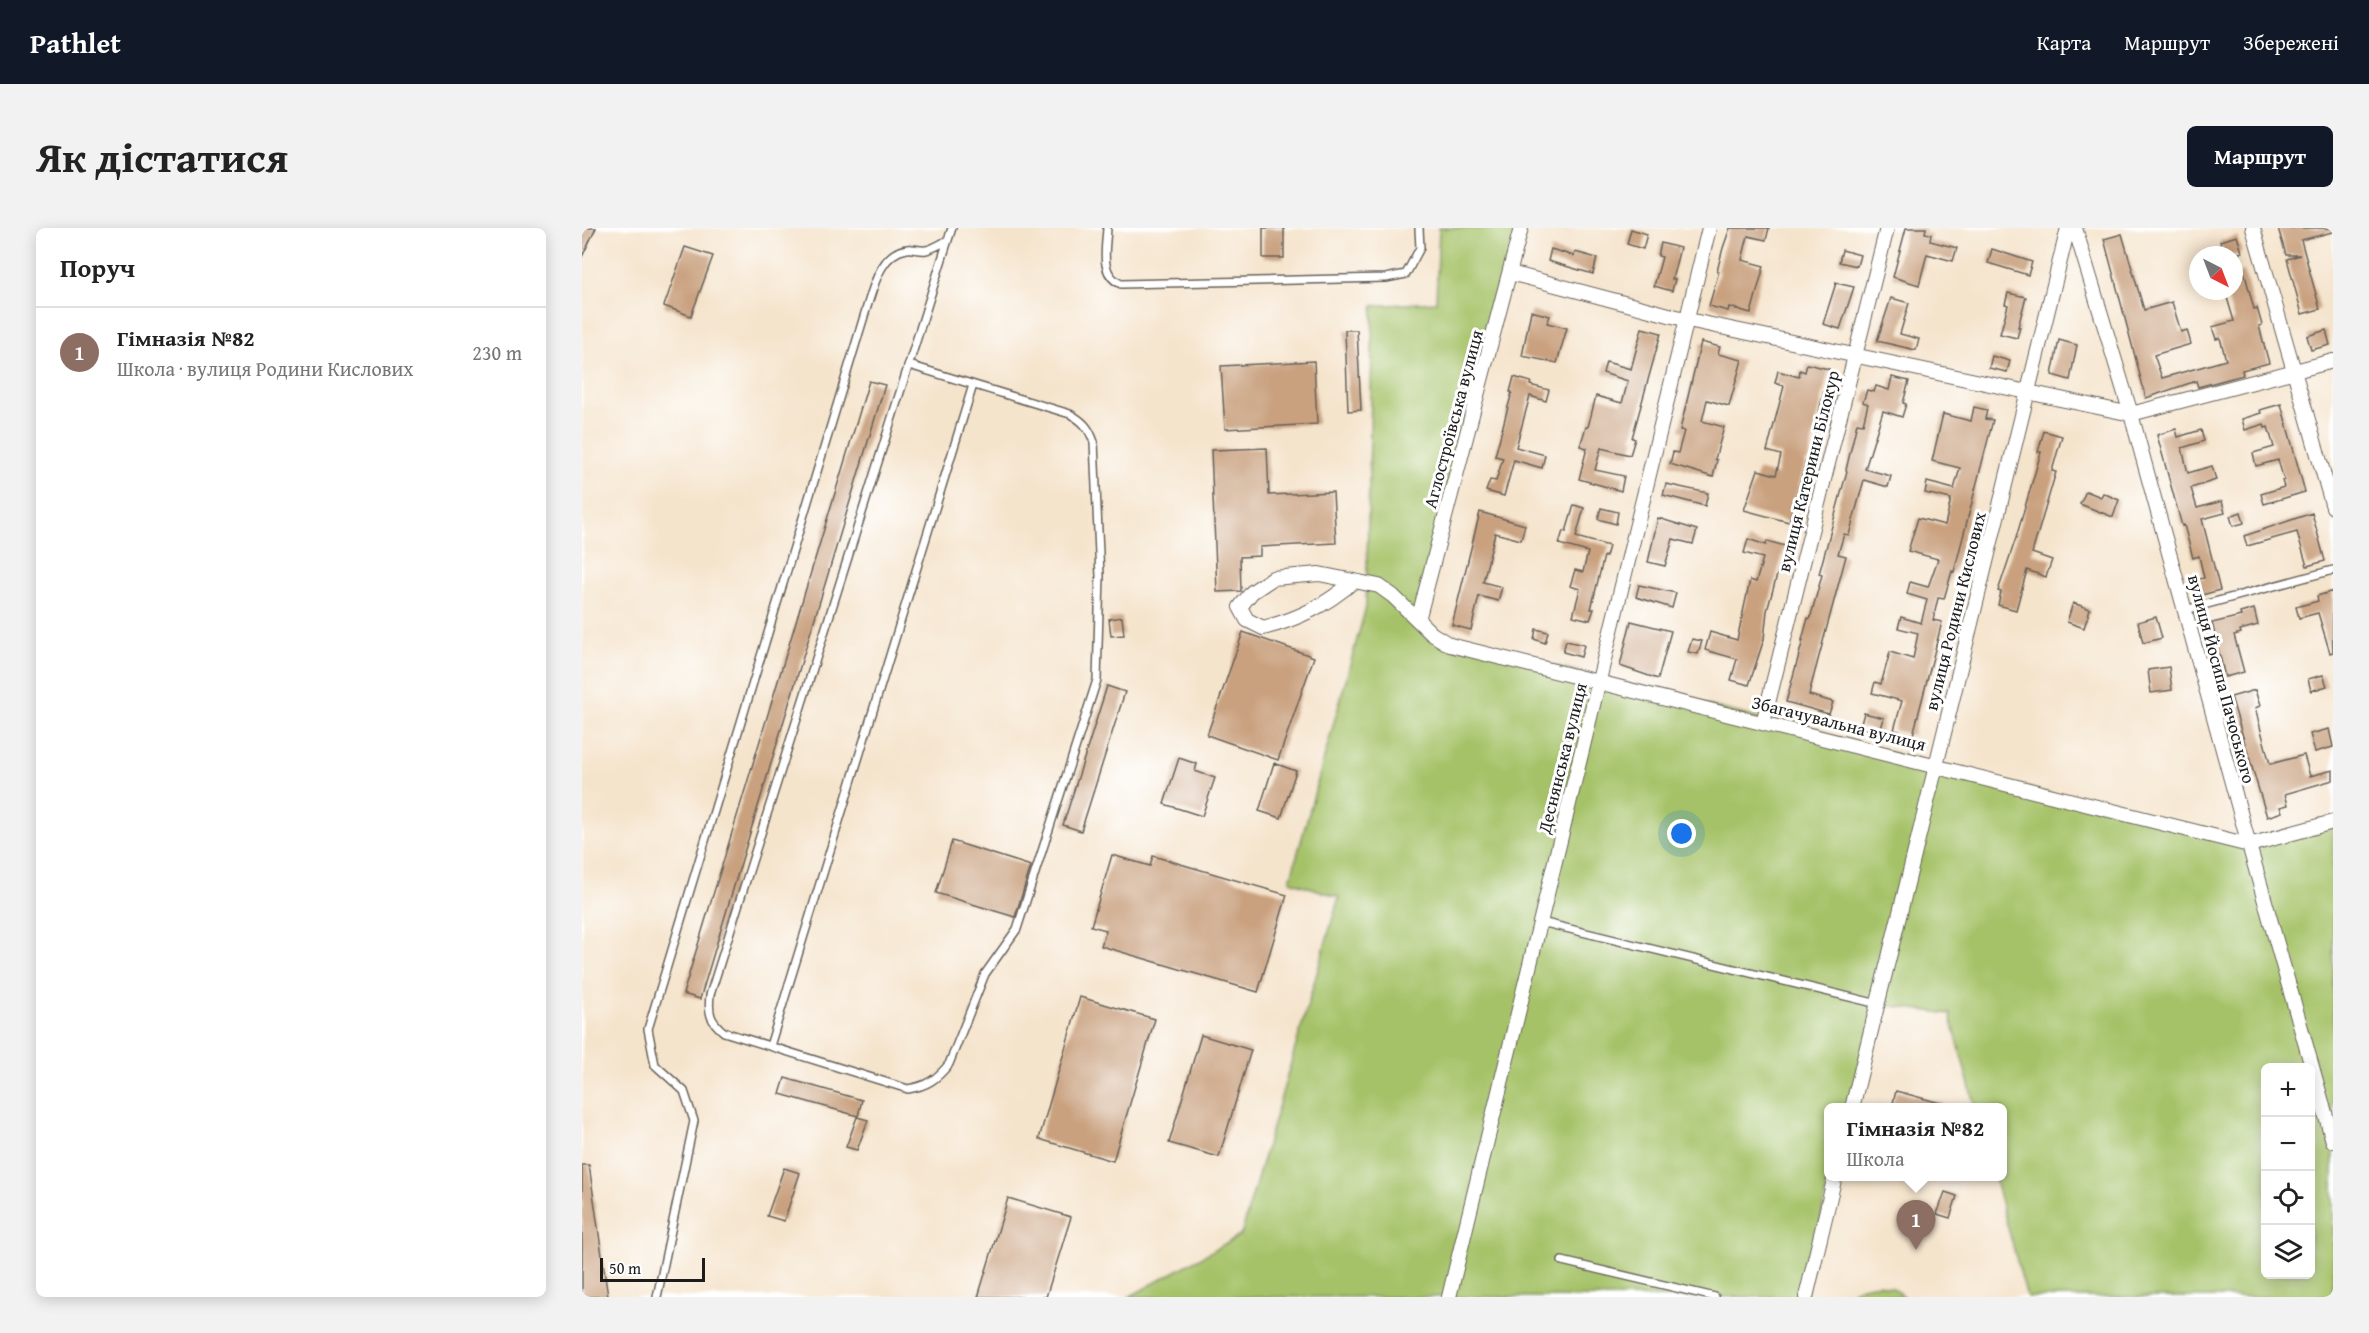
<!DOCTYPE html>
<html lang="uk">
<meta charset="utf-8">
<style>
body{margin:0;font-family:"Gentium Book Plus",serif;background:#f2f2f2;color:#222}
.controls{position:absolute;right:18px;bottom:18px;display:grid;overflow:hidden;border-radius:9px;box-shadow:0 3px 15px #0003}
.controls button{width:54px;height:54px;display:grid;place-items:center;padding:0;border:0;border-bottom:2px solid #e0e0e0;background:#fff;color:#222;font:30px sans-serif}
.compass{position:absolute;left:1607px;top:18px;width:54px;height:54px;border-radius:50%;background:#fff;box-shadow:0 3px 15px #0003;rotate:138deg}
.scale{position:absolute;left:18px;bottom:15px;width:105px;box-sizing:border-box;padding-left:6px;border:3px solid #1c1c1c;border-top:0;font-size:16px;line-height:21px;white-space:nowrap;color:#1c1c1c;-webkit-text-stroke:4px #fff;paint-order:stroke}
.you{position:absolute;left:1100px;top:606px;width:21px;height:21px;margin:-15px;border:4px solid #fff;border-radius:50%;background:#1a73e8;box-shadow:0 0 0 9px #1a73e833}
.badge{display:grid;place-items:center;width:39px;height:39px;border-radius:50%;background:#111827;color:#fff;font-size:20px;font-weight:700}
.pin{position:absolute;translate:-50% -50px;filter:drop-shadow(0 2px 3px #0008)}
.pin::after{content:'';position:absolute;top:32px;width:21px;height:18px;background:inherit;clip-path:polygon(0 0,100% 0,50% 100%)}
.popup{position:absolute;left:1242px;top:875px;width:183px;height:78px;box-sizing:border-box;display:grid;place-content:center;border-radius:9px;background:#fff;filter:drop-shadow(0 2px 4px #0005);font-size:20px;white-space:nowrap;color:#767676}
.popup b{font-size:22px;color:#222}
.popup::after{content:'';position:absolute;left:50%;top:100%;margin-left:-12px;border:12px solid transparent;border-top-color:#fff}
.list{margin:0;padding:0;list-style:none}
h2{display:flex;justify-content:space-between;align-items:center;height:78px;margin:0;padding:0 24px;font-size:26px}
h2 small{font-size:20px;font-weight:400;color:#767676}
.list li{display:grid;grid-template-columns:39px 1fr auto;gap:18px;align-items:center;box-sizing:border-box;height:90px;padding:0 24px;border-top:2px solid #e0e0e0}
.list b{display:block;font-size:22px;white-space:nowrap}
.list p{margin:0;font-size:20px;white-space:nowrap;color:#767676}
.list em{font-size:20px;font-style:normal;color:#767676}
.icon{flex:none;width:33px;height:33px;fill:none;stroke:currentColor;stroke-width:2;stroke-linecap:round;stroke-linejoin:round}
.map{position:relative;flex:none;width:1751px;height:1069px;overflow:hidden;border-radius:9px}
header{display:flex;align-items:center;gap:36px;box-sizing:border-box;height:84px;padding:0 30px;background:#111827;color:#fff}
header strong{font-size:28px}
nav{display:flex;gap:33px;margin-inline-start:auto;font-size:21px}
.intro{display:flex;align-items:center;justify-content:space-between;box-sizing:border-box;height:144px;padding:0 36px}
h1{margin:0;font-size:42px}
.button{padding:15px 27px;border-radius:9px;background:#111827;color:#fff;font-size:21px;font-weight:700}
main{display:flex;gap:36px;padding:0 36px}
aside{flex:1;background:#fff;border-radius:9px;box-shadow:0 3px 15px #0003}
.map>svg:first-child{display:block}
.green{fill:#a5c268;stroke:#606f42;stroke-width:1.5;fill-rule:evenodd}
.building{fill:#c9a17f}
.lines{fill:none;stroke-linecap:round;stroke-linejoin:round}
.lane-casing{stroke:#68625a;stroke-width:10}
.street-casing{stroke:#68625a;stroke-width:16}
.lane{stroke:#fff;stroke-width:7}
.street{stroke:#fff;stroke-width:14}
.labels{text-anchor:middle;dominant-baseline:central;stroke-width:6;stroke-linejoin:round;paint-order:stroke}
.street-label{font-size:18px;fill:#1c1c1c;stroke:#fff}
</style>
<header>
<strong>Pathlet</strong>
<nav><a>Карта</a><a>Маршрут</a><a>Збережені</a></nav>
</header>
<div class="intro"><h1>Як дістатися</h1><a class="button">Маршрут</a></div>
<main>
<aside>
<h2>Поруч<small></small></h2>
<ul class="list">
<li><span class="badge" style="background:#8d6e63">1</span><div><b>Гімназія №82</b><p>Школа · вулиця Родини Кислових</p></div><em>230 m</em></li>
</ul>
</aside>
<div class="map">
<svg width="1751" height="1069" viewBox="0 0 1751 1069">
<rect width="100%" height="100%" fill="#fff"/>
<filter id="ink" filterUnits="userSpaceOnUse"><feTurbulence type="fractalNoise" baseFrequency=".0167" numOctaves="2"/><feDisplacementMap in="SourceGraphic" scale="12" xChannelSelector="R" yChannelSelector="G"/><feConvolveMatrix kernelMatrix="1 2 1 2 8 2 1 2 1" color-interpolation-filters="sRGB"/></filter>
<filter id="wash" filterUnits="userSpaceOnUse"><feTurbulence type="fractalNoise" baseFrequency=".008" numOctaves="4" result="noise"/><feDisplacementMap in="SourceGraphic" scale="24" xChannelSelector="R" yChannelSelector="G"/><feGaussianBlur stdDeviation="1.35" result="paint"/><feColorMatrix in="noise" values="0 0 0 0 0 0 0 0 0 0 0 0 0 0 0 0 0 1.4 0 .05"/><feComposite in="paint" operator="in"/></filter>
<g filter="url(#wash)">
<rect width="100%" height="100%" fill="#f5e4cc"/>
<path class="green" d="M 857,0 L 939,0 L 836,391 L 850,406 L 1667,617 L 1751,594 L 1751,1069 L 1445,1069 L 1412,949 L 1421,948 L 1421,880 L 1393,879 L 1368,786 L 1296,776 L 1270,879 L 1247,880 L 1247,948 L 1224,1069 L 547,1069 L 659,1007 L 757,669 L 708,653 L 784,379 L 791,78 L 854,74 ZM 1684,840 L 1728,840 L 1728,1046 L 1684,1046 Z
M 1297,1056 L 1311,1060 L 1323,1069 L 1263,1069 L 1277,1059 Z"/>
<g id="blocks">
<path class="building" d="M 0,0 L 14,0 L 0,29 Z
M 681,0 L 702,0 L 702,30 L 681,30 Z
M 1148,0 L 1187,0 L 1184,12 L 1166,8 L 1160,32 L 1182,38 L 1169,85 L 1147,79 L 1146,83 L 1127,78 L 1137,43 L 1135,43 L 1141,20 Z
M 1324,0 L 1344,0 L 1343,5 L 1349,6 L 1348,13 L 1375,20 L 1371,33 L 1345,26 L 1337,57 L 1311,49 Z
M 1696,0 L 1751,0 L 1751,4 L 1719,12 L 1738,81 L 1720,86 L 1705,31 L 1718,27 L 1704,27 Z
M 1049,1 L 1065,6 L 1061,21 L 1045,16 Z
M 1540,6 L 1562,82 L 1590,74 L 1599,104 L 1605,102 L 1609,116 L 1572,127 L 1580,150 L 1644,132 L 1638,110 L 1634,111 L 1630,99 L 1652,93 L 1643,63 L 1652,63 L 1652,46 L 1662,43 L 1672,81 L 1675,80 L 1680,97 L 1677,98 L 1687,135 L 1660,142 L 1661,147 L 1616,159 L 1614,153 L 1564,170 L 1522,11 Z
M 1655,8 L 1660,24 L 1657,25 L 1657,27 L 1641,27 L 1638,13 Z
M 1079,15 L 1098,20 L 1090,51 L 1093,51 L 1090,63 L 1072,58 L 1080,29 L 1076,28 Z
M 103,19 L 131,28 L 109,88 L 82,78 Z
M 969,21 L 992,28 L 993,24 L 1015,30 L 1011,46 L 966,33 Z
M 1410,21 L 1450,34 L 1446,47 L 1406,35 Z
M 1260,22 L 1278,27 L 1275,38 L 1257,34 Z
M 1254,55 L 1272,59 L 1258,101 L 1241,96 Z
M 1426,65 L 1444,69 L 1436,99 L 1438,99 L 1435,110 L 1418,106 L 1426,77 L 1423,76 Z
M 1309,70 L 1327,75 L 1318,106 L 1337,111 L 1334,122 L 1295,113 Z
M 949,83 L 968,88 L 965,95 L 985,100 L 975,135 L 940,128 Z
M 1060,100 L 1079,105 L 1050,210 L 1053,211 L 1048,227 L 1019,220 L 1013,242 L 1042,248 L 1039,263 L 997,251 L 1005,220 L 998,218 L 1004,199 L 1006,199 L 1014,168 L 1040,175 L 1046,153 L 1021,145 L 1024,134 L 1049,141 Z
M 763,102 L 775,102 L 779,182 L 766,183 Z
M 1744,102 L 1748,117 L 1729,122 L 1725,108 Z
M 1477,112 L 1495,117 L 1488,152 L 1470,147 Z
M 1119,114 L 1138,119 L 1136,126 L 1160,132 L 1147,178 L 1125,172 L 1120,193 L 1142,199 L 1133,231 L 1135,232 L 1131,249 L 1088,236 L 1091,224 L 1096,225 L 1102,203 L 1098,202 Z
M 1410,128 L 1428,133 L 1425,144 L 1407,140 Z
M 732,133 L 735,196 L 643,201 L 639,138 Z
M 1225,136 L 1247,141 L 1226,233 L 1224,233 L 1207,294 L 1162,282 L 1176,242 L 1194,247 L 1199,227 L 1185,223 L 1202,158 L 1193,155 L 1196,143 L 1217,149 L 1218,142 L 1223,144 Z
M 932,149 L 949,154 L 948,157 L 967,162 L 964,173 L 948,168 L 934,219 L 963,227 L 960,240 L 932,232 L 922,268 L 904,263 L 908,252 L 914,253 L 921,230 L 913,228 L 930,164 L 928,164 Z
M 1310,149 L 1327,153 L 1321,175 L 1324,176 L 1320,189 L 1301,183 L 1283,241 L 1309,248 L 1306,259 L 1282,252 L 1267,307 L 1262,306 L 1256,326 L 1264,328 L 1228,462 L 1227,467 L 1251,474 L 1247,486 L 1204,474 L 1221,412 L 1220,412 L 1226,390 L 1228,391 L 1240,347 L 1237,346 L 1265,243 L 1264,242 L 1275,195 L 1281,196 L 1286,176 L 1281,174 L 1285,162 L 1292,164 L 1294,158 L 1307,162 Z
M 287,153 L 303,157 L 118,771 L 101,766 Z
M 1699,176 L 1723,264 L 1682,276 L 1679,266 L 1702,259 L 1700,253 L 1702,252 L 1696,232 L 1674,238 L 1671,225 L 1692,219 L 1686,199 L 1683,200 L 1682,196 L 1663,202 L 1660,191 L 1679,185 L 1678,182 Z
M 1392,179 L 1405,182 L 1403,191 L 1411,192 L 1372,344 L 1370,343 L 1362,371 L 1356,370 L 1351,392 L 1360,394 L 1331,507 L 1312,502 L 1320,473 L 1290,465 L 1293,454 L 1299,456 L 1308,424 L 1331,431 L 1336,405 L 1316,400 L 1319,389 L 1339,395 L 1345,372 L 1325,366 L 1328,354 L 1346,359 L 1356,331 L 1326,323 L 1336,290 L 1363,297 L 1369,271 L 1343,265 L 1345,254 L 1372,261 L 1378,240 L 1350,233 L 1361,186 L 1389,193 Z
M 1594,201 L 1596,209 L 1619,202 L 1622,213 L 1600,220 L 1606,245 L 1630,238 L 1634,252 L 1609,260 L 1615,280 L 1640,273 L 1643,285 L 1620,291 L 1638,362 L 1620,367 L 1616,351 L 1622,350 L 1617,328 L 1611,330 L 1602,297 L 1600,298 L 1575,207 Z
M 1462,203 L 1480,208 L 1470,243 L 1474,244 L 1450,325 L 1470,332 L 1464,349 L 1445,342 L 1434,382 L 1416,377 L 1419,364 L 1416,363 L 1434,310 L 1459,224 L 1456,224 Z
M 685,220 L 687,267 L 751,264 L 754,315 L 678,319 L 678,328 L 658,329 L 659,363 L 635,364 L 629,222 Z
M 1084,256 L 1126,265 L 1123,278 L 1081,267 Z
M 1504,263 L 1519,269 L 1521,265 L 1537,272 L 1531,289 L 1498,276 Z
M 992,277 L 1002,280 L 994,309 L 1027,318 L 1024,329 L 1022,328 L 1009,381 L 1012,381 L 1008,392 L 991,388 L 998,361 L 988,358 L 993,342 L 1001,344 L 1006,324 L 977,316 L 981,303 L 984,304 Z
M 1019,280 L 1036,284 L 1034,296 L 1016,291 Z
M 898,284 L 943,297 L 939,312 L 913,305 L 901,354 L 920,359 L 916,373 L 897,368 L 889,402 L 870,397 Z
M 1659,284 L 1662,295 L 1651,298 L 1648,288 Z
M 1730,285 L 1743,333 L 1725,338 L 1715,304 L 1665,318 L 1662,308 Z
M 1076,290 L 1115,302 L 1111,316 L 1091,311 L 1083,338 L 1066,334 Z
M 1166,311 L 1184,317 L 1185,313 L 1203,318 L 1185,383 L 1182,411 L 1167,457 L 1149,452 L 1155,431 L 1123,422 L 1128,404 L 1155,412 L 1168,352 L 1174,354 L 1181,330 L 1162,325 Z
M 1057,357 L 1094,365 L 1090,380 L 1054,369 Z
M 1751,363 L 1751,424 L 1748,425 L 1736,385 L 1717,390 L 1714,379 L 1736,373 L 1735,368 Z
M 1491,375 L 1508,381 L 1502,400 L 1485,394 Z
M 1672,381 L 1676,397 L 1658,402 L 1659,405 L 1652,407 L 1662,444 L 1643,449 L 1630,395 L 1659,388 L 1658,385 Z
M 540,389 L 542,407 L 529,408 L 527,391 Z
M 1574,389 L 1580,410 L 1561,415 L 1556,394 Z
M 1049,393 L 1089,403 L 1076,451 L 1038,438 Z
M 954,401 L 966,404 L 963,415 L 952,411 Z
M 661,404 L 732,429 L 696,532 L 625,507 Z
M 1110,411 L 1120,413 L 1116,426 L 1106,424 Z
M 984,413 L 1002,417 L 999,429 L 981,424 Z
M 1587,439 L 1590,462 L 1569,465 L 1566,442 Z
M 1741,447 L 1745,458 L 1729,463 L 1726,451 Z
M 525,458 L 543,464 L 499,603 L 481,597 Z
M 1673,462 L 1678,478 L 1673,480 L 1688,536 L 1722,527 L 1728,548 L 1751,542 L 1751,552 L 1703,566 L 1706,577 L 1698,579 L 1700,584 L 1685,589 L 1649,469 Z
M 1282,485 L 1302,490 L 1298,504 L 1278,499 Z
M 1747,501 L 1751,519 L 1733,524 L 1728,506 Z
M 597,530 L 615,536 L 613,543 L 633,550 L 620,588 L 582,576 Z
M 692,535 L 714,543 L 699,590 L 677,583 Z
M 370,613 L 449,638 L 433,689 L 354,665 Z
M 530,627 L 568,638 L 571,628 L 705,667 L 676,764 L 519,718 L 524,702 L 509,698 Z
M 498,769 L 573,791 L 531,933 L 457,911 Z
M 619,807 L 669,822 L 637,929 L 587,915 Z
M 203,850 L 280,872 L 276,888 L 198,866 Z
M 1314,863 L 1362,876 L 1361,879 L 1310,879 Z
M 275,889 L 286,892 L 275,922 L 264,919 Z
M 0,937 L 7,937 L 26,1069 L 0,1069 Z
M 202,940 L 218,945 L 202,993 L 185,988 Z
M 1363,964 L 1375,968 L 1368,990 L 1355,986 Z
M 426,970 L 489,989 L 464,1069 L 396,1069 Z"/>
</g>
</g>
<g filter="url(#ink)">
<use href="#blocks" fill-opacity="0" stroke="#68625a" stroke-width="1.5"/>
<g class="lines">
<defs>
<path id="lane" d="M 525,0 C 524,21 517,46 539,56 L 804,50 L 824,46 L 838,20 L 837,0
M 327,137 L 488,186 C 501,193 507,200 512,214 L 518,348 L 515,452 L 435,701 L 403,746 L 367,836 C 355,851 345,858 326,861 L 142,804 C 128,793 126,785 128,767 L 366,12
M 1603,382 L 1751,342
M 959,694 L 1296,776
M 188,818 L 391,157
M 980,1033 L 1133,1069
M 75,1069 L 112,893 L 102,863 L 73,837 L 66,801 L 283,85 C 291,62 297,25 325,21 C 331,20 338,23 344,22 C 351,21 360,15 366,12 L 370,0"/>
<path id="street" d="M 1493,0 L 1549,186 L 1667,617 L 1751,913
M 1671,0 L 1751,279
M 928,45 L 1106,92 L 1549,186 L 1751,133
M 772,353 C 744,377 717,391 681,400 L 665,392 L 658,379 L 670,364 L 691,350 L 737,346 L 797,358 L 811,368 L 850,406 L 868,417 L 1667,617 L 1751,594
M 836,392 L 939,0
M 1181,495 L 1305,0
M 1270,880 L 1486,0
M 867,1069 L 1127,0
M 1224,1069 L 1253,948"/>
</defs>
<use href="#lane" class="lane-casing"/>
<use href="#street" class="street-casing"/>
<use href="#lane" class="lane"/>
<use href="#street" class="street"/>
</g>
</g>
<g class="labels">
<g class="street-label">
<text transform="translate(871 191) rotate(-75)">Аглостроївська вулиця</text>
<text transform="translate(1226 243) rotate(-76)">вулиця Катерини Білокур</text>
<text transform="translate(1373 383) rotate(-76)">вулиця Родини Кислових</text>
<text transform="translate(1640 451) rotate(75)">вулиця Йосипа Пачоського</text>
<text transform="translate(1257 495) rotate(14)">Збагачувальна вулиця</text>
<text transform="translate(980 530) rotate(-76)">Деснянська вулиця</text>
</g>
</g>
</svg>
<div class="controls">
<button>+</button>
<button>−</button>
<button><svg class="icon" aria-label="locate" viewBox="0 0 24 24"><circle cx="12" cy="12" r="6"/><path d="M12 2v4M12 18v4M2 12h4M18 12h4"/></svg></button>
<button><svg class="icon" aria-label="layers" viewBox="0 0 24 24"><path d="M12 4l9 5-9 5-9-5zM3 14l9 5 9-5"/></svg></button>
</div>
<svg class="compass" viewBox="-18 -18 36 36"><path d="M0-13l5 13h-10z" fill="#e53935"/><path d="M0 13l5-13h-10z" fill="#767676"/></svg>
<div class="scale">50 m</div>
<div class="you"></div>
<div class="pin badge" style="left:1334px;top:1022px;background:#8d6e63">1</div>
<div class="popup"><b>Гімназія №82</b>Школа</div>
</div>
</main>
